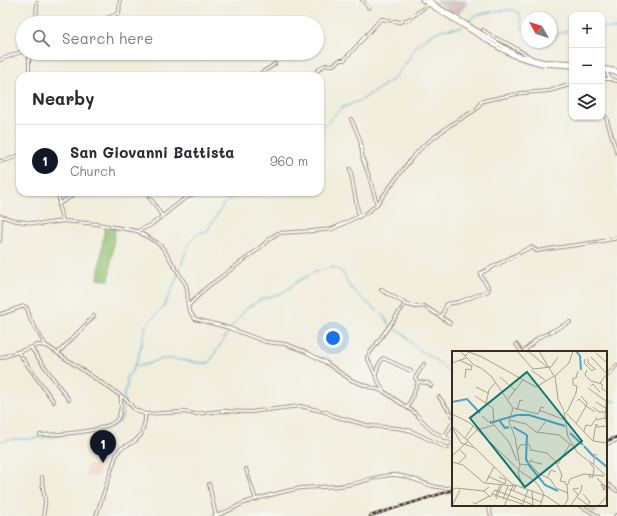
<!DOCTYPE html>
<meta charset="utf-8">
<style>
body{margin:0;font-family:Mali,sans-serif;background:#f2f2f3;color:#2b2b33}
.controls{position:absolute;right:12px;top:12px;display:grid;overflow:hidden;border-radius:8px;box-shadow:0 1px 3px #0004}
.controls button{width:36px;height:36px;display:grid;place-items:center;padding:0;border:0;border-bottom:1px solid #e1e1e2;background:#fff;color:#2b2b33;font:20px sans-serif}
.compass{position:absolute;left:521px;top:12px;width:36px;height:36px;border-radius:50%;background:#fff;box-shadow:0 1px 3px #0004;rotate:309deg}
.you{position:absolute;left:333px;top:338px;width:14px;height:14px;margin:-10px;border:3px solid #fff;border-radius:50%;background:#1a73e8;box-shadow:0 0 0 6px #1a73e833}
.badge{display:grid;place-items:center;width:26px;height:26px;border-radius:50%;background:#111827;color:#fff;font-size:13px;font-weight:700}
.pin{position:absolute;translate:-50% -33px;filter:drop-shadow(0 1px 2px #0008)}
.pin::after{content:'';position:absolute;top:21px;width:14px;height:12px;background:inherit;clip-path:polygon(0 0,100% 0,50% 100%)}
.list{margin:0;padding:0;list-style:none}
h2{display:flex;justify-content:space-between;align-items:center;height:52px;margin:0;padding:0 16px;font-size:17px}
h2 small{font-size:13px;font-weight:400;color:#7c7c81}
.list li{display:grid;grid-template-columns:26px 1fr auto;gap:12px;align-items:center;box-sizing:border-box;height:72px;padding:0 16px;border-top:1px solid #e1e1e2}
.list b{display:block;font-size:15px;white-space:nowrap}
.list p{margin:0;font-size:13px;white-space:nowrap;color:#7c7c81}
.list em{font-size:13px;font-style:normal;color:#7c7c81}
.icon{flex:none;width:22px;height:22px;fill:none;stroke:currentColor;stroke-width:2;stroke-linecap:round;stroke-linejoin:round}
.map{position:relative;flex:none;width:617px;height:516px;overflow:hidden}
.search{position:absolute;background:#fff;box-shadow:0 1px 3px #0004;left:16px;top:16px;width:308px;height:44px;display:flex;align-items:center;gap:10px;box-sizing:border-box;padding:0 14px;border-radius:22px;color:#7c7c81;font-size:15px}
.panel{position:absolute;background:#fff;box-shadow:0 1px 3px #0004;left:16px;top:72px;width:308px;height:124px;border-radius:12px}
.map>svg:first-child{display:block}
.built{fill:#f6d2c4}
.industrial{fill:#d1bfbe}
.garden{fill:#94c372;stroke:#687648}
.lines{fill:none;stroke-linecap:round;stroke-linejoin:round}
.stream{stroke:#4fa4cb;stroke-width:1}
.minor-casing{stroke:#968c7c;stroke-width:4}
.major-casing{stroke:#968c7c;stroke-width:5}
.minor{stroke:#fff;stroke-width:2}
.major{stroke:#fff;stroke-width:3}
.rail-casing{stroke:#3b2a1e;stroke-width:2.5}
.rail{stroke:#f6f6f2;stroke-width:1;stroke-dasharray:3;stroke-linecap:butt}
.inset-river{fill:none;stroke:#4fa4cb;stroke-width:2}
.inset-road{fill:none;stroke:#a89f8f;stroke-width:1}
.view{fill:#0f766e;fill-opacity:0.15;stroke:#0f766e;stroke-width:2}
.inset-edge{fill:none;stroke:#3b2a1e;stroke-width:2}
</style>
<div class="map">
<svg width="617" height="516" viewBox="0 0 617 516">
<rect width="100%" height="100%" fill="#f6f6f2"/>
<filter id="ink" filterUnits="userSpaceOnUse"><feTurbulence type="fractalNoise" baseFrequency=".025" numOctaves="2"/><feDisplacementMap in="SourceGraphic" scale="8" xChannelSelector="R" yChannelSelector="G"/><feConvolveMatrix kernelMatrix="1 2 1 2 8 2 1 2 1" color-interpolation-filters="sRGB"/></filter>
<filter id="wash" filterUnits="userSpaceOnUse"><feTurbulence type="fractalNoise" baseFrequency=".012" numOctaves="4" result="noise"/><feDisplacementMap in="SourceGraphic" scale="16" xChannelSelector="R" yChannelSelector="G"/><feGaussianBlur stdDeviation="0.9" result="paint"/><feColorMatrix in="noise" values="0 0 0 0 0 0 0 0 0 0 0 0 0 0 0 0 0 1.4 0 .05"/><feComposite in="paint" operator="in"/></filter>
<g filter="url(#wash)">
<rect width="100%" height="100%" fill="#f0eddb"/>
<path class="built" d="M 96,465 L 100,474 L 91,477 L 85,475 L 87,466 Z"/>
<path class="industrial" d="M 438,0 L 466,0 L 467,5 L 457,15 L 434,1 Z
M 580,505 L 601,505 L 595,514 Z"/>
<path class="garden" d="M 105,227 L 115,228 L 109,280 L 98,279 Z"/>
<g class="lines">
<path class="stream" d="M 466,23 C 473,13 497,11 509,10 L 514,10 L 520,14 L 522,28
M 602,28 L 617,29
M 523,29 L 527,32
M 551,37 L 572,29
M 320,129 L 342,108 L 363,99 L 392,80 L 407,62 L 416,46 L 431,35 L 441,30 L 463,27
M 179,271 C 185,259 186,241 199,233 C 202,232 205,232 208,230 L 223,205 L 239,192
M 343,273 L 349,286 L 366,302 L 384,316 L 391,327 L 402,332 L 414,346 L 440,363 L 453,376
M 134,365 C 146,368 152,360 164,359 C 179,358 194,364 209,363 L 232,326 L 247,308 L 262,299 L 282,293 L 300,280 L 315,272 L 333,267 L 342,272
M 606,401 L 617,401
M 93,431 L 103,429 L 116,424 L 120,421 L 123,413 L 124,392 L 127,386 L 127,376 L 131,373 L 138,358 L 146,325 L 163,308 L 171,292 L 178,274
M 38,438 L 64,435
M 17,439 L 27,439
M 28,439 L 37,438
M 0,441 L 16,439"/>
</g>
</g>
<g filter="url(#ink)">
<g class="lines">
<defs>
<path id="minor" d="M 362,0 L 369,8
M 431,0 L 436,5
M 36,23 L 37,3
M 95,23 L 119,13 L 120,0
M 483,30 C 491,36 497,39 506,43 C 515,47 522,53 531,57
M 0,60 L 23,51
M 547,61 L 572,62
M 29,76 L 29,53
M 250,76 L 253,74 L 256,76
M 257,76 L 275,64
M 311,76 C 319,71 321,63 333,65 L 340,60 L 344,60 L 380,20 L 382,19 L 400,22 L 409,19 L 429,4
M 602,79 L 610,79 L 606,71
M 610,79 L 617,81
M 602,113 L 606,117 L 617,153
M 351,119 L 360,139 L 363,160 L 368,173 L 377,204
M 0,161 L 7,160 L 20,155
M 350,169 L 359,217
M 59,192 L 59,208 L 63,221
M 144,192 L 153,202 L 162,216
M 59,204 L 78,192
M 0,216 L 17,221 L 42,224 L 63,221 L 97,224 L 137,231 L 156,242 L 163,248 L 186,285 C 191,300 182,303 195,319 L 226,327 L 266,342 L 285,344 L 304,351 L 325,362 L 351,380 L 370,387 L 383,391 L 415,413 L 432,431 L 453,441
M 138,231 L 151,225 L 184,199 L 197,192
M 0,241 L 1,217
M 381,290 L 403,302 L 405,304
M 188,306 L 206,288 L 256,251 L 272,237 L 278,233 L 313,231 L 332,229 L 368,212 L 377,204 L 411,159 L 424,145 L 449,126 L 477,109 L 481,102 L 487,100 L 522,93 L 549,91 L 572,84
M 1,314 L 24,306 L 27,308 L 30,319 L 46,346
M 441,317 L 447,304 L 459,302 L 488,291 L 489,288 L 481,276 L 481,273 L 531,247 L 537,251 C 564,246 591,244 617,238
M 516,344 L 522,352
M 31,348 L 69,400
M 18,352 L 54,402
M 523,352 L 538,338 L 570,322
M 58,353 L 94,316
M 0,358 L 38,345 L 47,346 L 127,400 L 134,409 L 145,414 L 184,412 L 195,414 L 222,411 L 250,412 L 300,406 L 326,412 L 334,416 L 370,426 L 397,428 L 409,430 L 447,448 L 453,446
M 376,374 L 378,366 L 383,358 L 411,371
M 606,377 L 617,365
M 418,382 L 428,383 L 431,386
M 383,391 L 367,357 L 405,304 L 416,307 L 424,306 L 450,323
M 439,397 L 453,416
M 408,407 L 418,382 L 415,378 L 424,364
M 40,435 C 57,435 110,432 118,418 C 122,411 121,403 121,396
M 444,438 L 453,422
M 606,444 L 617,440
M 246,469 L 256,500
M 42,477 C 42,486 44,492 45,500 C 46,505 43,510 44,516
M 606,483 L 617,491
M 209,484 L 216,516
M 488,505 L 491,516
M 579,505 L 598,516
M 96,516 L 116,456 L 120,449 L 135,441 L 141,435 L 145,421 L 145,414
M 214,516 C 228,513 235,506 247,502 C 262,497 286,491 301,488 C 317,486 336,488 352,484 C 366,481 380,475 394,475 C 414,475 433,492 453,487
M 615,516 L 617,515"/>
<path id="major" d="M 422,0 L 499,48 L 514,56 L 541,64 L 572,66
M 427,0 L 517,55 L 545,62 L 572,64
M 602,68 L 617,71
M 602,70 L 617,73"/>
</defs>
<use href="#minor" class="minor-casing"/>
<use href="#major" class="major-casing"/>
<use href="#minor" class="minor"/>
<use href="#major" class="major"/>
<defs>
<path id="rail" d="M 606,441 L 617,437
M 370,516 L 453,490"/>
</defs>
<use href="#rail" class="rail-casing"/>
<use href="#rail" class="rail"/>
</g>
</g>
<g transform="translate(452 351)">
<rect width="155" height="155" fill="#f0eddb"/>
<path class="inset-river" d="M 124,0 L 128,5 L 129,19M 0,51 L 15,48 L 28,62M 47,69 L 53,77 L 57,76M 38,72 L 65,64 L 77,64 L 113,75M 61,76 L 75,84M 118,82 L 131,94M 75,84 L 74,108 L 76,112M 132,95 L 142,106M 143,106 L 155,116M 76,113 L 93,134 L 106,140"/>
<path class="inset-road" d="M 8,0 L 22,14 L 29,17 L 39,25 L 61,57 L 57,71 L 63,86 L 68,115 L 66,121 L 71,137M 65,0 L 81,18 L 99,16M 76,0 L 95,16M 87,0 L 102,25M 144,2 L 155,12M 13,5 L 17,1 L 30,6 L 84,36 L 102,25M 139,6 L 155,23 L 148,32M 133,8 L 132,12 L 140,20 L 142,18M 136,8 L 136,12 L 144,19M 7,9 L 20,15 L 19,19 L 14,18 L 13,27M 0,12 L 14,7M 99,16 L 106,6M 79,19 L 93,29M 135,19 L 133,24 L 139,30 L 150,33 L 150,38 L 155,41M 103,25 L 117,12 L 121,0M 103,25 L 106,48 L 112,60M 48,26 L 63,39M 139,35 L 141,33 L 148,41M 24,36 L 36,42M 136,37 L 155,51M 23,45 L 41,57 L 42,74 L 57,91 L 65,110M 129,45 L 135,52 L 134,55M 155,45 L 153,65 L 155,75M 56,48 L 71,29M 125,50 L 127,48 L 134,55M 144,51 L 155,58M 34,52 L 37,39 L 44,31M 141,56 L 147,61 L 153,61M 62,57 L 86,63 L 89,56 L 92,57M 65,59 L 68,49 L 71,50M 87,59 L 113,69M 112,61 L 116,86 L 125,101 L 135,109M 113,61 L 141,90 L 155,92M 115,61 L 124,42 L 125,35 L 121,34 L 121,27 L 124,27 L 126,20M 0,63 L 18,72 L 67,119M 30,65 L 37,71 L 42,70M 144,66 L 144,69 L 153,67M 58,69 L 74,73 L 84,81 L 107,84 L 120,95M 124,73 L 134,55 L 143,61M 145,73 L 145,76 L 155,75M 0,76 L 9,92 L 23,97 L 31,105M 1,76 L 21,95M 132,80 L 134,74 L 139,75 L 143,69M 86,81 L 93,71M 13,87 L 21,75M 15,89 L 25,79 L 42,74M 141,90 L 144,73M 7,98 L 14,105 L 7,112M 66,99 L 68,94 L 77,93 L 79,100M 79,99 L 95,102 L 104,111 L 110,124 L 108,130 L 113,131 L 114,134M 30,104 L 60,133 L 94,145 L 109,155M 0,105 L 16,90M 136,109 L 142,117 L 141,126 L 137,126 L 138,123M 78,110 L 90,113M 0,111 L 11,114 L 32,132 L 64,135 L 61,140M 139,111 L 153,124M 77,112 L 86,122 L 98,128 L 104,137 L 116,142M 68,113 L 75,114 L 80,108M 106,113 L 118,93M 142,113 L 142,103 L 145,104M 66,119 L 83,130 L 92,143 L 88,155M 36,125 L 53,133 L 54,129 L 47,126M 95,127 L 99,119 L 104,121M 145,127 L 155,137M 34,131 L 42,116M 57,138 L 89,151M 43,139 L 84,155M 151,139 L 152,138 L 153,136 L 150,133 L 149,134 L 152,138 L 155,140M 0,140 L 3,137 L 32,140 L 37,136M 32,140 L 38,146 L 43,139M 80,140 L 81,154M 40,143 L 70,153M 131,143 L 138,151 L 135,155M 126,144 L 121,138 L 127,137M 43,146 L 48,134M 125,146 L 137,155M 44,148 L 50,134M 51,148 L 56,135M 21,151 L 23,153 L 37,145M 0,155 L 8,139M 52,155 L 61,135M 70,155 L 76,139M 112,155 L 116,148 L 115,135 L 118,128 L 132,123 L 152,125M 118,155 L 129,140 L 130,134M 146,155 L 155,145"/>
<path class="view" d="M 75,21 L 130,90 L 73,136 L 18,67 Z"/>
<rect width="155" height="155" class="inset-edge"/>
</g>
</svg>
<div class="controls">
<button>+</button>
<button>−</button>
<button><svg class="icon" aria-label="layers" viewBox="0 0 24 24"><path d="M12 4l9 5-9 5-9-5zM3 14l9 5 9-5"/></svg></button>
</div>
<svg class="compass" viewBox="-18 -18 36 36"><path d="M0-13l5 13h-10z" fill="#e53935"/><path d="M0 13l5-13h-10z" fill="#7c7c81"/></svg>
<div class="you"></div>
<div class="pin badge" style="left:103px;top:463px">1</div>
<div class="search"><svg class="icon" aria-label="search" viewBox="0 0 24 24"><circle cx="10" cy="10" r="6"/><path d="M15 15l6 6"/></svg>Search here</div>
<section class="panel">
<h2>Nearby<small></small></h2>
<ul class="list">
<li><span class="badge">1</span><div><b>San Giovanni Battista</b><p>Church</p></div><em>960 m</em></li>
</ul>
</section>
</div>
